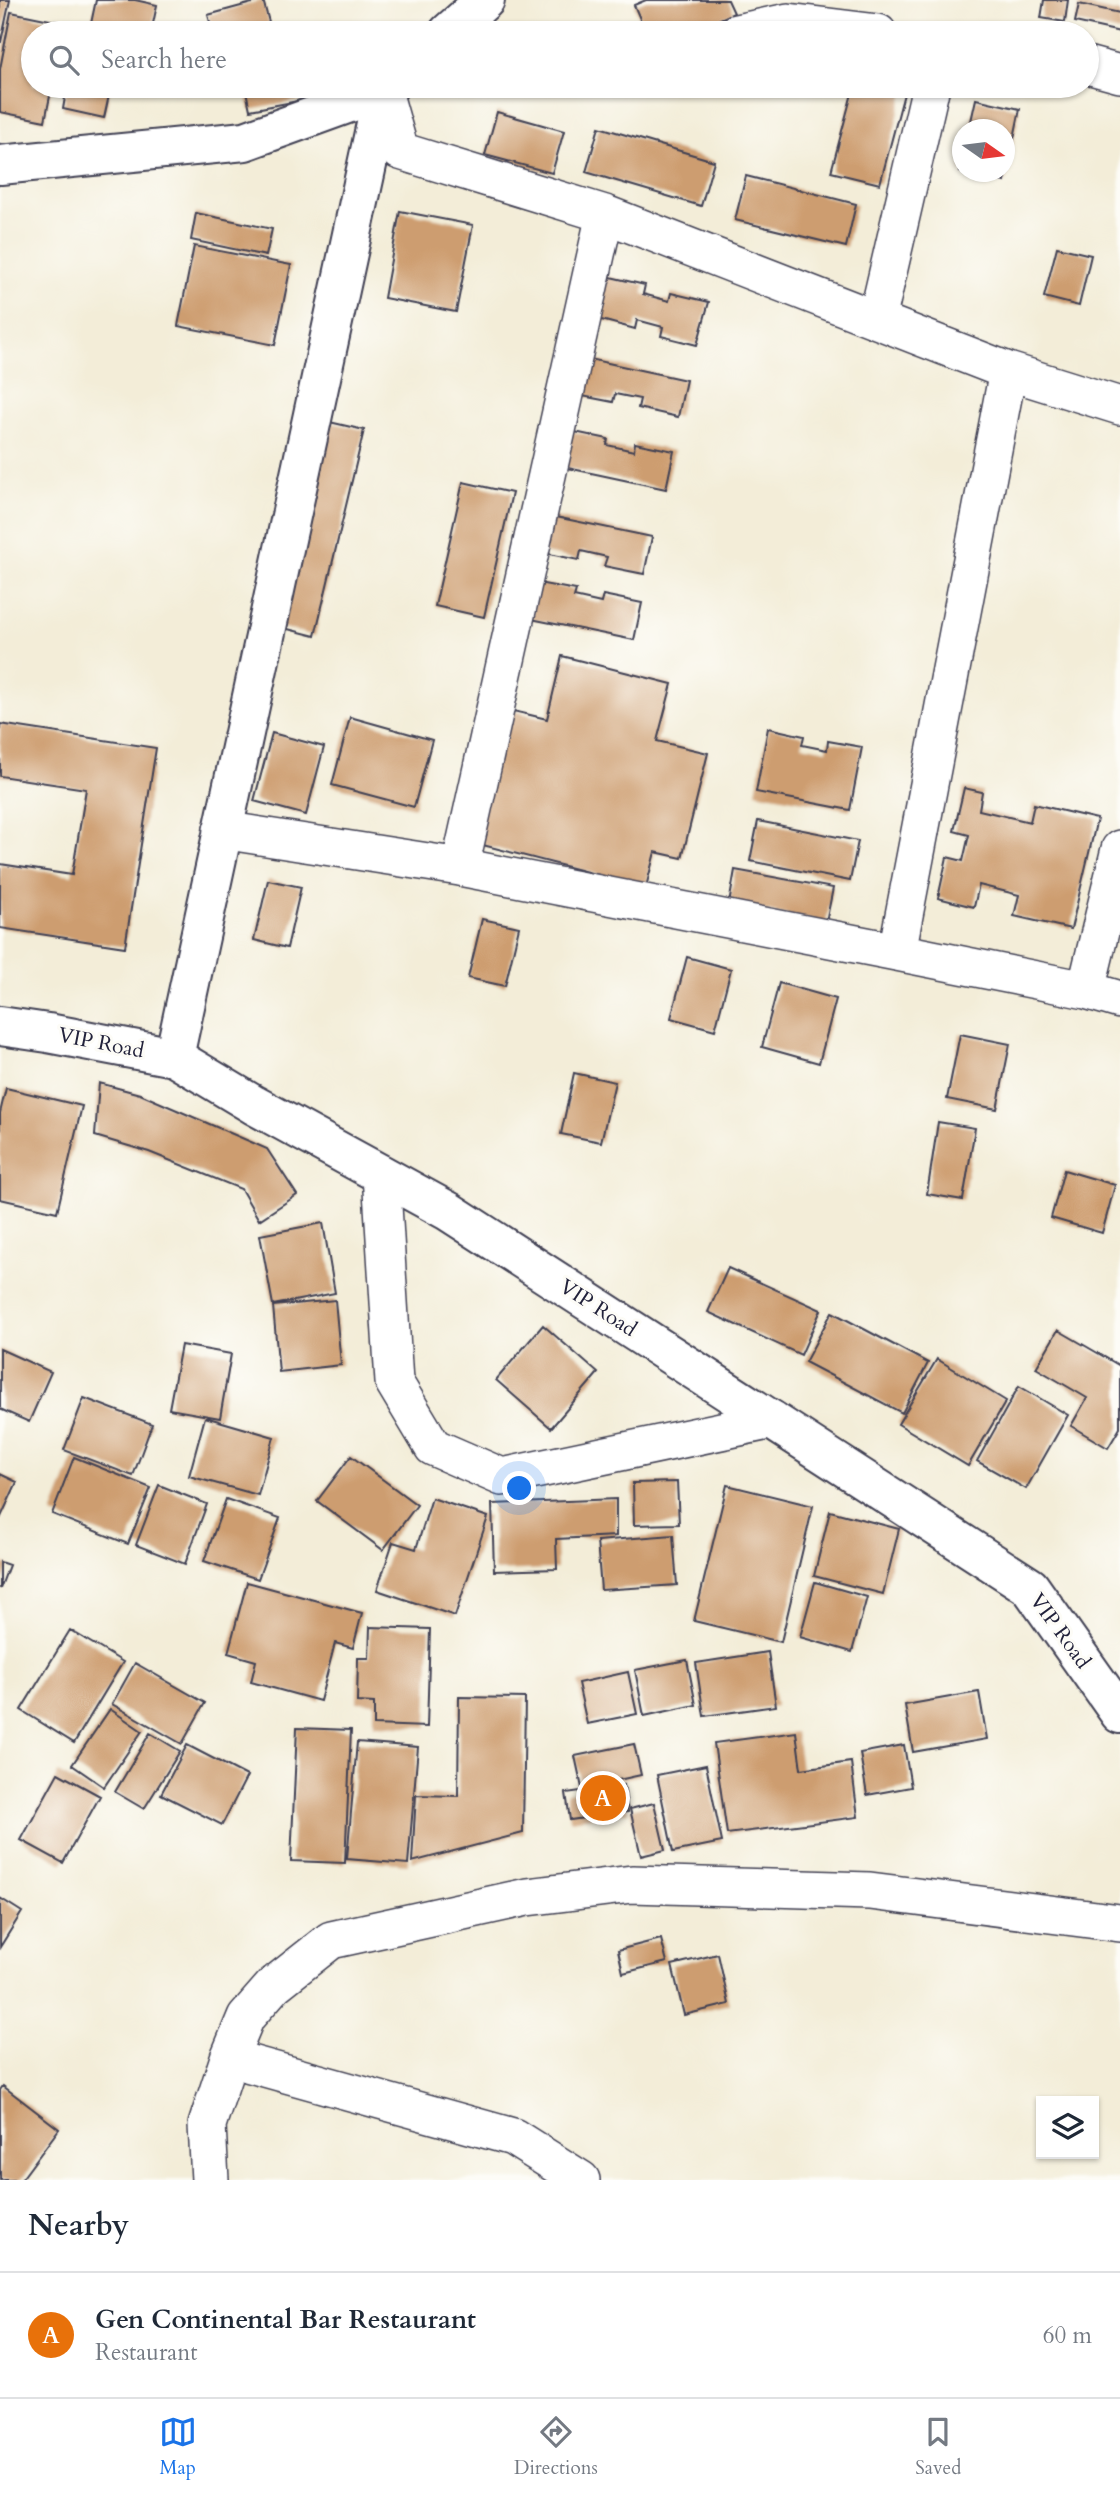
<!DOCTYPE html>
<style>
body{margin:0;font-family:Cardo,serif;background:#f2f2f3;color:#1f2937}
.controls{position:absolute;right:21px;bottom:21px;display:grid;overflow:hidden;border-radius:0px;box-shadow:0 2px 5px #0004}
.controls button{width:63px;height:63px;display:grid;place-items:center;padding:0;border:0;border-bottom:2px solid #e0e1e3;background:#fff;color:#1f2937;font:35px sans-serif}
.compass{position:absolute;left:952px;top:119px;width:63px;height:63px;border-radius:50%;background:#fff;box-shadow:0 2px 5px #0004;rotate:104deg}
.you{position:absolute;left:520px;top:1489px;width:24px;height:24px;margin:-18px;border:5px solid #fff;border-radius:50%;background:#1a73e8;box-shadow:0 0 0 10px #1a73e833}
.badge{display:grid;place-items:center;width:46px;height:46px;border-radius:50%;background:#1a73e8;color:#fff;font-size:23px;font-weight:700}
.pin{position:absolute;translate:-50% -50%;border:4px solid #fff;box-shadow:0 2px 7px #0006}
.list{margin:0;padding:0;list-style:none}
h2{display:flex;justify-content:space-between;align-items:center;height:91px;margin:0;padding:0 28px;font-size:30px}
h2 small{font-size:23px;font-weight:400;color:#747a83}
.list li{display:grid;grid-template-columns:46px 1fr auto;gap:21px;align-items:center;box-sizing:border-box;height:126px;padding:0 28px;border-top:2px solid #e0e1e3}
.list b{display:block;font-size:26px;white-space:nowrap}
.list p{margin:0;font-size:23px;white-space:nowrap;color:#747a83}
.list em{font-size:23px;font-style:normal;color:#747a83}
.icon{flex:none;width:38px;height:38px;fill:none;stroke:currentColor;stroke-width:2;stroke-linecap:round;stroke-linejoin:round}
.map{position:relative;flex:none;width:1120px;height:2180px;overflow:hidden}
.search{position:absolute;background:#fff;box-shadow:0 2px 5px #0004;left:21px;right:21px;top:21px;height:77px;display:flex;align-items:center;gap:18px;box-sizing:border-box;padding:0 24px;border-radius:38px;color:#747a83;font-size:26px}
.sheet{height:217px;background:#fff}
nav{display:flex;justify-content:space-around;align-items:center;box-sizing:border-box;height:98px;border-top:2px solid #e0e1e3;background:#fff;font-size:19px;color:#747a83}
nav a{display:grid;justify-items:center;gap:4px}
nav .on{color:#1a73e8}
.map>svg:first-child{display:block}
.building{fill:#cd9d70}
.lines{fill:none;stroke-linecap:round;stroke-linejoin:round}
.minor-casing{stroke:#414053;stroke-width:40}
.tertiary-casing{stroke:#414053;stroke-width:42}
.trunk-casing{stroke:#414053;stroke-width:42}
.minor{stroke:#fff;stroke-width:37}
.tertiary{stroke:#fff;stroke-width:38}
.trunk{stroke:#fff;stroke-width:38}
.labels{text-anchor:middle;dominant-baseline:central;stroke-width:6;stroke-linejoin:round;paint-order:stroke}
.street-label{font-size:21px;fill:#22223b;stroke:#fdfcf7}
</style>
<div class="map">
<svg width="1120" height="2180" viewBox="0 0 1120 2180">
<rect width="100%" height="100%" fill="#fdfcf7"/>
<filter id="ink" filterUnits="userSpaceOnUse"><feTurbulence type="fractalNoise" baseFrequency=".0143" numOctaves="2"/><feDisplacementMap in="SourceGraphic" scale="14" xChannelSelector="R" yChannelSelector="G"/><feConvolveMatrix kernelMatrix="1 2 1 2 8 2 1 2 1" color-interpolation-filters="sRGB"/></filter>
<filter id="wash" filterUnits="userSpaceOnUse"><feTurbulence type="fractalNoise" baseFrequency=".00686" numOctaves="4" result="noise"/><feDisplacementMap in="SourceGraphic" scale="28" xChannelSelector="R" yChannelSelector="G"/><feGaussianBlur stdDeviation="1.57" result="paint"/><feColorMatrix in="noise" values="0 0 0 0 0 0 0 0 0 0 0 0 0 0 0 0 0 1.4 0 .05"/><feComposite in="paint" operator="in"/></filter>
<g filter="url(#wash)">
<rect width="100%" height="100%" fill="#f3edd8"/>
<g id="blocks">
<path class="building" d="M 0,0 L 10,0 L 1,42 L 0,42 Z
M 96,0 L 135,0 L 157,5 L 151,33 L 89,33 Z
M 263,0 L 272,33 L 213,33 L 208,15 Z
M 646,0 L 728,0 L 734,13 L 688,33 L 646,33 L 634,5 Z
M 1044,0 L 1068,0 L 1065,22 L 1041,18 Z
M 1079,4 L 1120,13 L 1120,32 L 1075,22 Z
M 11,12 L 65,23 L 63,33 L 33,33 L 33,86 L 52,86 L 45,121 L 0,112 L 0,69 Z
M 67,86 L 111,86 L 104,118 L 63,109 Z
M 245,86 L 300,86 L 303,100 L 250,110 Z
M 854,86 L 906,86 L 880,184 L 831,172 Z
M 976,99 L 1020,109 L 1005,182 L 960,172 L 961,164 L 962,172 L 1004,172 L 1004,130 L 969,130 Z
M 497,112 L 564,131 L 552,173 L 485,155 Z
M 599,127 L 714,161 L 701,206 L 586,172 Z
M 746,176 L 856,204 L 846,247 L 735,220 Z
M 400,211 L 473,225 L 456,312 L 384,298 Z
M 196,213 L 272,229 L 266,256 L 191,240 Z
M 194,246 L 291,265 L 275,345 L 178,326 Z
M 1057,247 L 1091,255 L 1079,306 L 1044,297 Z
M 606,276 L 645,285 L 643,294 L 669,301 L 671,293 L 709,302 L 697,345 L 661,336 L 663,327 L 637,320 L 635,329 L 594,318 Z
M 585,358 L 686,380 L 678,417 L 638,408 L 640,399 L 615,394 L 613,402 L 577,395 Z
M 321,420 L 364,430 L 315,636 L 272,625 Z
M 570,431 L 608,439 L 607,445 L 634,451 L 635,443 L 674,451 L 666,489 L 563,467 Z
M 463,482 L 512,493 L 484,617 L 435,606 Z
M 551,516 L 652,537 L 644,574 L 604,566 L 607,557 L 581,551 L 579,560 L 544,553 Z
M 538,583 L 576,590 L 574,597 L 601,603 L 603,595 L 642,603 L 634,640 L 531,619 Z
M 562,656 L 672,684 L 657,741 L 708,753 L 682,858 L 655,852 L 646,887 L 471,842 L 505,709 L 547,719 Z
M 350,717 L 432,740 L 414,807 L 332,785 Z
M 0,724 L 156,748 L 125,947 L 0,928 L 0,864 L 72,875 L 86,789 L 0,776 Z
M 768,728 L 804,736 L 802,745 L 827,750 L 828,741 L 862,747 L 850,810 L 756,792 Z
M 272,733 L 324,747 L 306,815 L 254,801 Z
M 964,788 L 982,792 L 979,810 L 1030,822 L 1034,804 L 1097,819 L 1071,929 L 1014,916 L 1019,895 L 979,885 L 974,907 L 938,898 L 947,857 L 963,861 L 969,835 L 954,831 Z
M 758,821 L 858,841 L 850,881 L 750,861 Z
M 735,870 L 833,888 L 826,923 L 729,904 Z
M 268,880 L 301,887 L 287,948 L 254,940 Z
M 482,919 L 519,927 L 505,986 L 468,978 Z
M 687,957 L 731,969 L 715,1030 L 671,1018 Z
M 779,983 L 836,999 L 819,1063 L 762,1047 Z
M 960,1034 L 1010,1044 L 997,1109 L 947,1099 Z
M 574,1073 L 615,1082 L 601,1142 L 561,1134 Z
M 99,1083 L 140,1094 L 267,1149 L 297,1195 L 259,1220 L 241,1189 L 149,1152 L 95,1136 Z
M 6,1088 L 82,1106 L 57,1212 L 0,1199 L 0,1113 Z
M 938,1122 L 975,1128 L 963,1200 L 927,1194 Z
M 1064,1170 L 1115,1185 L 1102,1233 L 1051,1218 Z
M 323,1223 L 335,1293 L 273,1305 L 260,1235 Z
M 728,1268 L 821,1310 L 801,1355 L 708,1312 Z
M 335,1300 L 341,1365 L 279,1372 L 273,1306 Z
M 832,1312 L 928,1363 L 902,1413 L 805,1362 Z
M 543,1325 L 598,1373 L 551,1428 L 496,1380 Z
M 1058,1330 L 1120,1366 L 1120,1428 L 1108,1448 L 1071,1426 L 1087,1398 L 1036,1368 Z
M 181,1345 L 231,1354 L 220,1418 L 169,1409 Z
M 0,1349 L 51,1372 L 29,1422 L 0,1409 Z
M 937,1359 L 1006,1401 L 968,1466 L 898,1424 Z
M 1019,1386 L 1068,1415 L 1026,1489 L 977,1461 Z
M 84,1398 L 152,1424 L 133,1476 L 64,1450 Z
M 205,1417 L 274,1437 L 258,1495 L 189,1476 Z
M 351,1456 L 417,1505 L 383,1550 L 317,1501 Z
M 74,1457 L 151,1488 L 128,1544 L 52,1514 Z
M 0,1474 L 17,1482 L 0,1519 Z
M 677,1482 L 679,1524 L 634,1525 L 633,1483 Z
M 159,1485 L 207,1504 L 185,1564 L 136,1545 Z
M 727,1485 L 813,1506 L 781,1642 L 694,1621 Z
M 432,1498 L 488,1517 L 455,1616 L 377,1590 L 393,1542 L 416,1549 Z
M 226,1499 L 280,1518 L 258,1579 L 204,1561 Z
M 616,1499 L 616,1536 L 556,1539 L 557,1569 L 494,1571 L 492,1504 Z
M 830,1511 L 899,1529 L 883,1594 L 814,1576 Z
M 673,1535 L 677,1585 L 601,1590 L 597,1541 Z
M 0,1562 L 9,1565 L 0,1589 Z
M 247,1582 L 362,1613 L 353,1648 L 335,1643 L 320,1701 L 251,1682 L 256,1661 L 228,1653 Z
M 815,1582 L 867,1597 L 852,1652 L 800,1637 Z
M 370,1627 L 430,1629 L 427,1727 L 374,1725 L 374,1703 L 357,1702 L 358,1658 L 369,1658 Z
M 70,1630 L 123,1662 L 74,1743 L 21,1710 Z
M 768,1652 L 776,1706 L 704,1716 L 696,1663 Z
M 687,1660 L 696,1705 L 644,1716 L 635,1670 Z
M 135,1663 L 205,1703 L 182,1744 L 112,1704 Z
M 628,1672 L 637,1714 L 587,1724 L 578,1683 Z
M 979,1692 L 987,1739 L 913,1752 L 905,1705 Z
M 459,1697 L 525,1698 L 523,1833 L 412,1862 L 416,1795 L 458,1796 Z
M 110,1709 L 142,1731 L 104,1787 L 72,1765 Z
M 297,1728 L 351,1730 L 345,1863 L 291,1861 Z
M 796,1732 L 801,1769 L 851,1762 L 858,1817 L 727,1834 L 714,1743 Z
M 150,1733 L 180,1751 L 144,1809 L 115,1792 Z
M 357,1742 L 418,1747 L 408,1864 L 347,1859 Z
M 634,1744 L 641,1775 L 582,1788 L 575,1756 Z
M 187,1745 L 247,1776 L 222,1825 L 161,1794 Z
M 904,1745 L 911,1787 L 867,1795 L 860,1753 Z
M 706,1765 L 722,1842 L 673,1852 L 657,1775 Z
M 58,1773 L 100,1796 L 63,1863 L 21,1840 Z
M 624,1785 L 628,1812 L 570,1820 L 566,1793 Z
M 654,1803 L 665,1850 L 641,1856 L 630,1809 Z
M 0,1898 L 22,1912 L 0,1947 Z
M 661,1939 L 667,1962 L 623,1973 L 618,1950 Z
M 718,1954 L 729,2004 L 684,2015 L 672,1965 Z
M 3,2086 L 59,2129 L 21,2180 L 0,2180 L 0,2090 Z"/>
</g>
</g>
<g filter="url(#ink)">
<use href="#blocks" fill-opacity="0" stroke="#414053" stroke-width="2"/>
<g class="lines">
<defs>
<path id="minor" d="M 736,33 L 788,22 L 878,33
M 1087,65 L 1120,74
M 383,91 L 400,151 L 605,214 L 1008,371 L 1120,406
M 877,320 L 931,86
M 222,830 L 460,867 L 897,952 L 1086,990 L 1120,1000
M 460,867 L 605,214
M 897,952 L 1008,371
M 1086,990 L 1120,849
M 381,1174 L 394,1382 L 433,1447 L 502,1477 L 773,1420
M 229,2058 L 513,2137 L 581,2180
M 210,2180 L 207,2125 L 229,2058 L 246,2017 L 274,1985 L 331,1940 L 527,1897 L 632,1884 L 870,1891 L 1120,1923"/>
<path id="tertiary" d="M 448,33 L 485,0
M 0,165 L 245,141 L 383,91
M 174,1057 L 383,91 L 389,86"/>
<path id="trunk" d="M 0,1026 L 48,1033 L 174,1057 L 254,1105 L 448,1211 L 1030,1587 L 1120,1714"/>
</defs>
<use href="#minor" class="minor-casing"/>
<use href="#tertiary" class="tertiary-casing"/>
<use href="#trunk" class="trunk-casing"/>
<use href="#minor" class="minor"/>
<use href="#tertiary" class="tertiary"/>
<use href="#trunk" class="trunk"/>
</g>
</g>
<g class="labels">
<g class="street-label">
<text transform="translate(101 1043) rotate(11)">VIP Road</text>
<text transform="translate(598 1308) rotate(33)">VIP Road</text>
<text transform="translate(1060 1631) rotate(54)">VIP Road</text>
</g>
</g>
</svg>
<div class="controls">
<button><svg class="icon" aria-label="layers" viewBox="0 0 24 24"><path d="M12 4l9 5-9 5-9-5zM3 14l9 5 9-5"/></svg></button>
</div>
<svg class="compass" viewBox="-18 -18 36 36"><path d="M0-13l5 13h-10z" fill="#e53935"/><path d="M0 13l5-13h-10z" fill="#747a83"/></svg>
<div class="you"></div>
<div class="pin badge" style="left:603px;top:1798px;background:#e8710a">A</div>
<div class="search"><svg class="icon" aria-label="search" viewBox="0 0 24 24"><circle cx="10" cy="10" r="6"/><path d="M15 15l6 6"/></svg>Search here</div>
</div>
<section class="sheet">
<h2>Nearby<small></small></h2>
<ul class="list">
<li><span class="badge" style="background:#e8710a">A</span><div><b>Gen Continental Bar Restaurant</b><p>Restaurant</p></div><em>60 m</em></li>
</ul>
</section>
<nav>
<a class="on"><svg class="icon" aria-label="map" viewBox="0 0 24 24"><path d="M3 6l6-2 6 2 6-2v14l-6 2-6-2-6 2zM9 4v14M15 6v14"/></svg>Map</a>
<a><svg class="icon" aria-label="directions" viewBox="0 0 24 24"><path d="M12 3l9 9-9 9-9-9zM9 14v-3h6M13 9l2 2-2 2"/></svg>Directions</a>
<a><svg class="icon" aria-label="saved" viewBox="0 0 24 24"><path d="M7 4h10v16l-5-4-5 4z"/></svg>Saved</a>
</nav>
